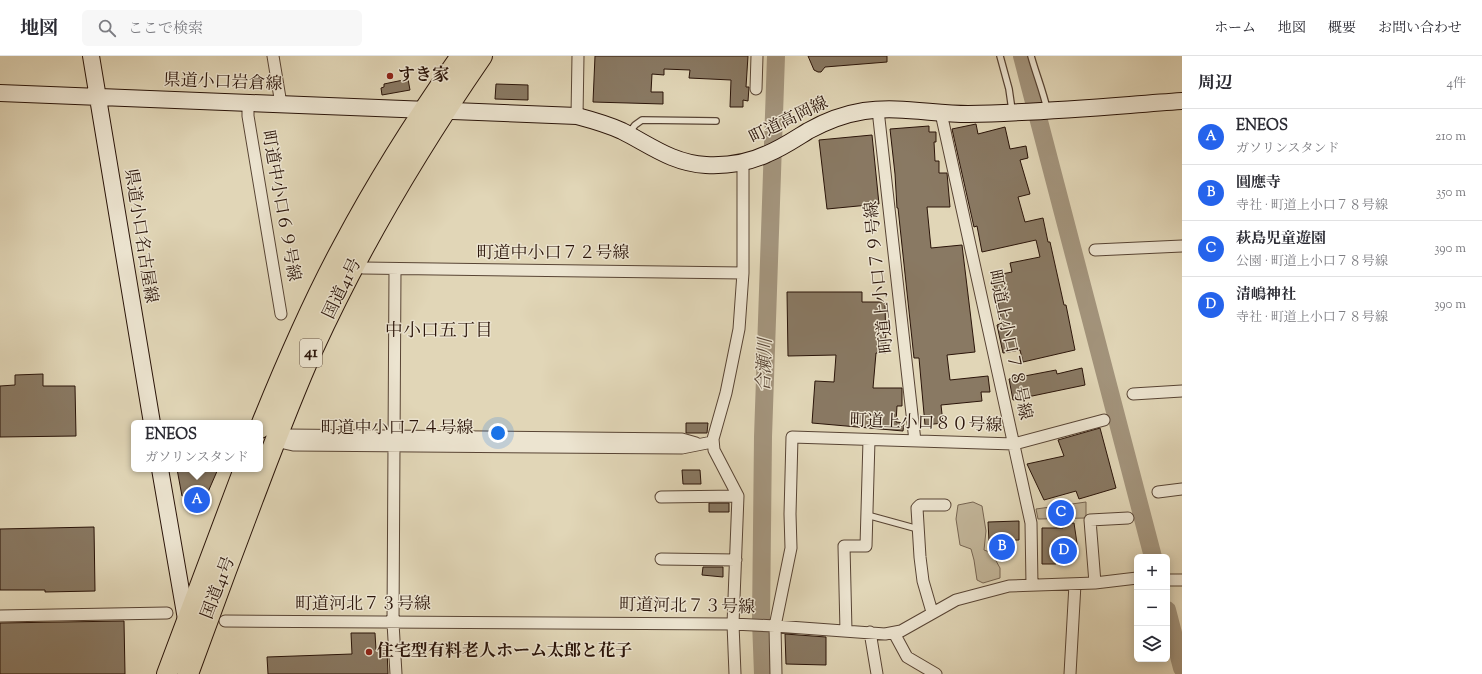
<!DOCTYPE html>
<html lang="ja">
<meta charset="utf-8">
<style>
body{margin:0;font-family:"Sorts Mill Goudy","Noto Serif JP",serif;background:#f7f7f7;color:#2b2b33}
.controls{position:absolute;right:12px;bottom:12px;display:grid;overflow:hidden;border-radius:6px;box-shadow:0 2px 10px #0003}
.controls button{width:36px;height:36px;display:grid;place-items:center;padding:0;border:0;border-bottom:1px solid #e1e1e2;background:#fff;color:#2b2b33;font:20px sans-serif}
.you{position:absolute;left:498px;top:377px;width:14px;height:14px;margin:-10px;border:3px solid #fff;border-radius:50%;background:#1a73e8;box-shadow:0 0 0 6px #1a73e833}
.badge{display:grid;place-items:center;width:26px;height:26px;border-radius:50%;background:#2563eb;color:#fff;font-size:13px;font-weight:700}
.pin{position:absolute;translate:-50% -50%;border:2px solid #fff;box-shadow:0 1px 4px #0006}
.popup{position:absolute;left:131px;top:364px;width:132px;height:52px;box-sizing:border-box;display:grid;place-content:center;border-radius:6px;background:#fff;filter:drop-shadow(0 1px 3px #0005);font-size:13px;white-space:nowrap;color:#7c7c81}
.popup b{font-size:15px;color:#2b2b33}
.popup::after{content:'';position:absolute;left:50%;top:100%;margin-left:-8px;border:8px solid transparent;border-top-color:#fff}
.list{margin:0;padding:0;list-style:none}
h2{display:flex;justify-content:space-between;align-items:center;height:52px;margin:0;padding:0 16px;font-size:17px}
h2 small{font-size:13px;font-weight:400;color:#7c7c81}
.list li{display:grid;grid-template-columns:26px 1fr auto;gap:12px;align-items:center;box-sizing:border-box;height:56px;padding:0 16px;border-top:1px solid #e1e1e2}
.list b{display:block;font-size:15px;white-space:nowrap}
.list p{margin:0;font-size:13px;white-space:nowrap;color:#7c7c81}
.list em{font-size:13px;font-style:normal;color:#7c7c81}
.icon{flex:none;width:22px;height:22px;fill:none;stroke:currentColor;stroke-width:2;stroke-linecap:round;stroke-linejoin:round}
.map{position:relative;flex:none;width:1182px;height:618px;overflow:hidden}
header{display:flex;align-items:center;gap:24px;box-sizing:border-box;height:56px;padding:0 20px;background:#fff;border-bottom:1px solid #e1e1e2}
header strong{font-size:19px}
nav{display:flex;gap:22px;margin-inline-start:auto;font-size:14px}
.search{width:280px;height:36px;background:#f7f7f7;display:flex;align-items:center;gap:10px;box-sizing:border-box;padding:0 14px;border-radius:6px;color:#7c7c81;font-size:15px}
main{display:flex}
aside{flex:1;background:#fff}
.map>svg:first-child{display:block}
.green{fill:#c2b599;stroke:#766451}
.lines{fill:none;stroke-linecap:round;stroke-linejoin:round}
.river{stroke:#a3947c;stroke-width:18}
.building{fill:#897963;stroke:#2a1409}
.lane-casing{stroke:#584434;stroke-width:8}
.street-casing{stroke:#584434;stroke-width:13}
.secondary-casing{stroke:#2a1409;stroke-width:18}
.highway-casing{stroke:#2a1409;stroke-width:22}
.lane{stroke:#ece4d0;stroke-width:5.5}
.street{stroke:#ece4d0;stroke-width:11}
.secondary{stroke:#ece4d0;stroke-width:16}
.highway{stroke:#e1d6b7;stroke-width:20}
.poi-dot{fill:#8f2418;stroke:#ece4d0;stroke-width:1.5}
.labels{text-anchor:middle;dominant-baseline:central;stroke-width:3;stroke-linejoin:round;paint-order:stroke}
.shield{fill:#ece4d0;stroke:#645245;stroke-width:1}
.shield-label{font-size:16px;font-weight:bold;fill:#2a1409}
.poi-label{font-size:17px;font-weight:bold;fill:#2a1409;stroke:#ece4d0;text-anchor:start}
.street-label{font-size:17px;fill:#2a1409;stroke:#ece4d0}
.neighbourhood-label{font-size:18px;fill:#2a1409;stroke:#ece4d0}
.water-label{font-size:18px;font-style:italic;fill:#5a4737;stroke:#ece4d0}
</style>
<header>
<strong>地図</strong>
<div class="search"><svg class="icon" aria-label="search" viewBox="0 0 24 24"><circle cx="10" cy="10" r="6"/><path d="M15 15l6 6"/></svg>ここで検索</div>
<nav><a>ホーム</a><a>地図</a><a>概要</a><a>お問い合わせ</a></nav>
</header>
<main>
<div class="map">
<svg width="1182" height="618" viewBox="0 0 1182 618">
<rect width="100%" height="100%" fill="#e1d6b7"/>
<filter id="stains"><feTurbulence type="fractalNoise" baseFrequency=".005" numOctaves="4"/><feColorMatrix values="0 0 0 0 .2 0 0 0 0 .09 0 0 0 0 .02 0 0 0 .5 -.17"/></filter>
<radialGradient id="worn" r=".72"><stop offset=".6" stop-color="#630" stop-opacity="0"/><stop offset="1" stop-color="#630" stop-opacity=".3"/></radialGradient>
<path class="green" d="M 973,446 L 982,450 L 986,475 L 984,494 L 995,498 L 995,503 L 1000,512 L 1000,522 L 983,527 L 977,524 L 974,504 L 971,493 L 960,489 L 956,463 L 958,449 Z
M 1086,446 L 1086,462 L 1038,463 L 1036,453 Z"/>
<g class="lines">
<path class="river" d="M 1022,0 L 1153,501
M 1167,554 L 1182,612
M 763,618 L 761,565 L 763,381 L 776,0"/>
</g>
<path class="building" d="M 595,0 L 748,0 L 746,31 L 749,31 L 748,45 L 743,44 L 743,51 L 730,51 L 731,24 L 689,22 L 690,14 L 664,13 L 664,19 L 652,18 L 651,36 L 663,36 L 663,48 L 593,46 Z
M 808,0 L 887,0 L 887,6 L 825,11 L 821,16 L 818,16 L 814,14 Z
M 408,23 L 410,34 L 382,39 L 381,32 L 384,31 L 384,28 Z
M 496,28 L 528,29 L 528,44 L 495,43 Z
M 976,68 L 978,78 L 1005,71 L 1010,93 L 1026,90 L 1028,102 L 1020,104 L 1030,138 L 1018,141 L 1025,166 L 1043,162 L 1048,186 L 1050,186 L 1064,249 L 1066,249 L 1075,294 L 1023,306 L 1020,294 L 1003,297 L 997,269 L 1002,267 L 992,220 L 1012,216 L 1010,207 L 1040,201 L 1036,184 L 982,196 L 977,170 L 974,171 L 952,73 Z
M 929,70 L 929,76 L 936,76 L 936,86 L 934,86 L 935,105 L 939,105 L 939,117 L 947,117 L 950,151 L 927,151 L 931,192 L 962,189 L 975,296 L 947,299 L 950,324 L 988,320 L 990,336 L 981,336 L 982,345 L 941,349 L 943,367 L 925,369 L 919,302 L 914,302 L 898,152 L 897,152 L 895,118 L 890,73 Z
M 872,79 L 879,148 L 827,153 L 819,84 Z
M 787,236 L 862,236 L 862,246 L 885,246 L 886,297 L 876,297 L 873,332 L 902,332 L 902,350 L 897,350 L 896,366 L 904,367 L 903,375 L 812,367 L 815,325 L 834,326 L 836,299 L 788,300 Z
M 1082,312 L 1085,329 L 1013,344 L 1009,323 L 1056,314 L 1057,318 Z
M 43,318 L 43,330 L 75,330 L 76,380 L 0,381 L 0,330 L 15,329 L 15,319 Z
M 686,367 L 708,367 L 707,377 L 686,377 Z
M 1100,372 L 1116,432 L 1079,443 L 1076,435 L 1044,444 L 1027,408 L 1064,400 L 1058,384 Z
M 177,413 L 218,413 L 208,436 L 182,440 Z
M 682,414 L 700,414 L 701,428 L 683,428 Z
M 709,447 L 729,447 L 729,456 L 709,456 Z
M 1019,465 L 1019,484 L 989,485 L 988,466 Z
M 1074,467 L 1078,494 L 1056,497 L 1056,508 L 1042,508 L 1042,472 L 1063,472 L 1063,468 Z
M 94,471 L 95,535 L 45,536 L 45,534 L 0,534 L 0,473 Z
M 703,511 L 723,511 L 723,521 L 702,519 Z
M 124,565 L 125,618 L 0,618 L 0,567 Z
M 351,577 L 375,577 L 376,594 L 387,593 L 388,618 L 268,618 L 267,601 L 352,598 Z
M 785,578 L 826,581 L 826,609 L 786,608 Z"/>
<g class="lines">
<defs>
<path id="lane" d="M 1000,0 L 1009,33 L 1012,54
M 1031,0 C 1036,18 1043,35 1047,53
M 629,77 L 635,69 L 642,64 L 716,65
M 867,459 L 918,473"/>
<path id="street" d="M 273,0 L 281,48
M 756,33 L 757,0
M 248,47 L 248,60 L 281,258
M 878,54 L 915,385
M 941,57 L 1031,467 L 1032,529
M 577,60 L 578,0
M 1095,194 L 1182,190
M 363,212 L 743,217
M 395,214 L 393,567 L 396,618
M 1133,338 L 1182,335
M 287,379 L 682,383 L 696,387
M 284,387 L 293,389 L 682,392 L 712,386
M 1158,436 L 1182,433
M 661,441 L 738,440
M 661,503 L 736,504
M 1167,524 L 1182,524
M 1095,527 L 1090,464 L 1128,462
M 932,556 L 923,525 L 920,501 L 917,452 L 920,449 L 945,449
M 0,560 L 167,557
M 225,565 L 733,568 L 775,570 L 885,578 L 901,575 L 956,544 L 1009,530 L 1095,527 L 1137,522
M 846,575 L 844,490 L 866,490 L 869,384
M 870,576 L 877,618
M 894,577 L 907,601 L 936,618
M 735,618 L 733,568 L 738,440 L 714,394 L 713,383 L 726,337 L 739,273 L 743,217 L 743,106
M 776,618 L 775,570 L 791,492 L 790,458 L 792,381 L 1014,388 L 1104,364
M 1070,618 L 1075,528"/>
<path id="secondary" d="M 91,0 L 152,367
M 0,37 L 577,60 C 592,64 607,68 622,75 C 650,89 672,107 706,109 C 727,110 748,107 767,98 C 782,92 795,83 808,75 C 826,65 845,58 864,55 C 899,50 934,58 968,58 C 1039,57 1111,50 1182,45
M 160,413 L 187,569"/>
<path id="highway" d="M 260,372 C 285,310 311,249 343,190 C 378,124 418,61 461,0
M 167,618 L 244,413
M 188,618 C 209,560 231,501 253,443 C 272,393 291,342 313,293 C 360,190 418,93 482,0"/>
</defs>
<use href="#lane" class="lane-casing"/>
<use href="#street" class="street-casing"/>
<use href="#secondary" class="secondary-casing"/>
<use href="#highway" class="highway-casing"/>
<use href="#lane" class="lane"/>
<use href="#street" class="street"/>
<use href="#secondary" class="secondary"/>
<use href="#highway" class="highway"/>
</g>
<g class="poi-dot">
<circle cx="390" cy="20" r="4"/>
<circle cx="369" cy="596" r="4"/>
</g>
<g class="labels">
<rect class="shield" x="300" y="283" width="22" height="28" rx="3"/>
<g class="shield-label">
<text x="311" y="297">41</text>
</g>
<g class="poi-label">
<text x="398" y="20">すき家</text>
<text x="377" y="596">住宅型有料老人ホーム太郎と花子</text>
</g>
<g class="street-label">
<text transform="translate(223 27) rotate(2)">県道小口岩倉線</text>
<text transform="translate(789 65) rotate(-26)">町道高岡線</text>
<text transform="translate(280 150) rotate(80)">町道中小口６９号線</text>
<text transform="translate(140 180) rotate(81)">県道小口名古屋線</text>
<text x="553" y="198">町道中小口７２号線</text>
<text transform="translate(880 221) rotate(-96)">町道上小口７９号線</text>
<text transform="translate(343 233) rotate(-64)">国道41号</text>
<text transform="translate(1009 289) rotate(78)">町道上小口７８号線</text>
<text transform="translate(926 368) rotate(2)">町道上小口８０号線</text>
<text x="397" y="373">町道中小口７４号線</text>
<text transform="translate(219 532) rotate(-69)">国道41号</text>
<text x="363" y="549">町道河北７３号線</text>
<text transform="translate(687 551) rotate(1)">町道河北７３号線</text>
</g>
<g class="neighbourhood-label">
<text x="439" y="276">中小口五丁目</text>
</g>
<g class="water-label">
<text transform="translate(766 309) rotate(-88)">合瀬川</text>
</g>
</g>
<rect width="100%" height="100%" filter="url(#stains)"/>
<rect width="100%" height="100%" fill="url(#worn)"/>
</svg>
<div class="controls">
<button>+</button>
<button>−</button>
<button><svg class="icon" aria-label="layers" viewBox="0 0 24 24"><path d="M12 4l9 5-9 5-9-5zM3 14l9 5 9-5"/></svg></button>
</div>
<div class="you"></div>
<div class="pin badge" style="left:197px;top:444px">A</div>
<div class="popup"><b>ENEOS</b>ガソリンスタンド</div>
<div class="pin badge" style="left:1002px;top:491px">B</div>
<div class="pin badge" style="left:1061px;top:457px">C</div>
<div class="pin badge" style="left:1064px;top:495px">D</div>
</div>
<aside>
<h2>周辺<small>4件</small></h2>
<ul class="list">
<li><span class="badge">A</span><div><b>ENEOS</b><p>ガソリンスタンド</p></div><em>210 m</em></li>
<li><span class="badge">B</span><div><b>圓應寺</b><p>寺社 · 町道上小口７８号線</p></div><em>350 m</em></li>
<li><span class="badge">C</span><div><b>萩島児童遊園</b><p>公園 · 町道上小口７８号線</p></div><em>390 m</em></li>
<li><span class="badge">D</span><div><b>清嶋神社</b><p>寺社 · 町道上小口７８号線</p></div><em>390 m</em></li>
</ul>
</aside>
</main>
